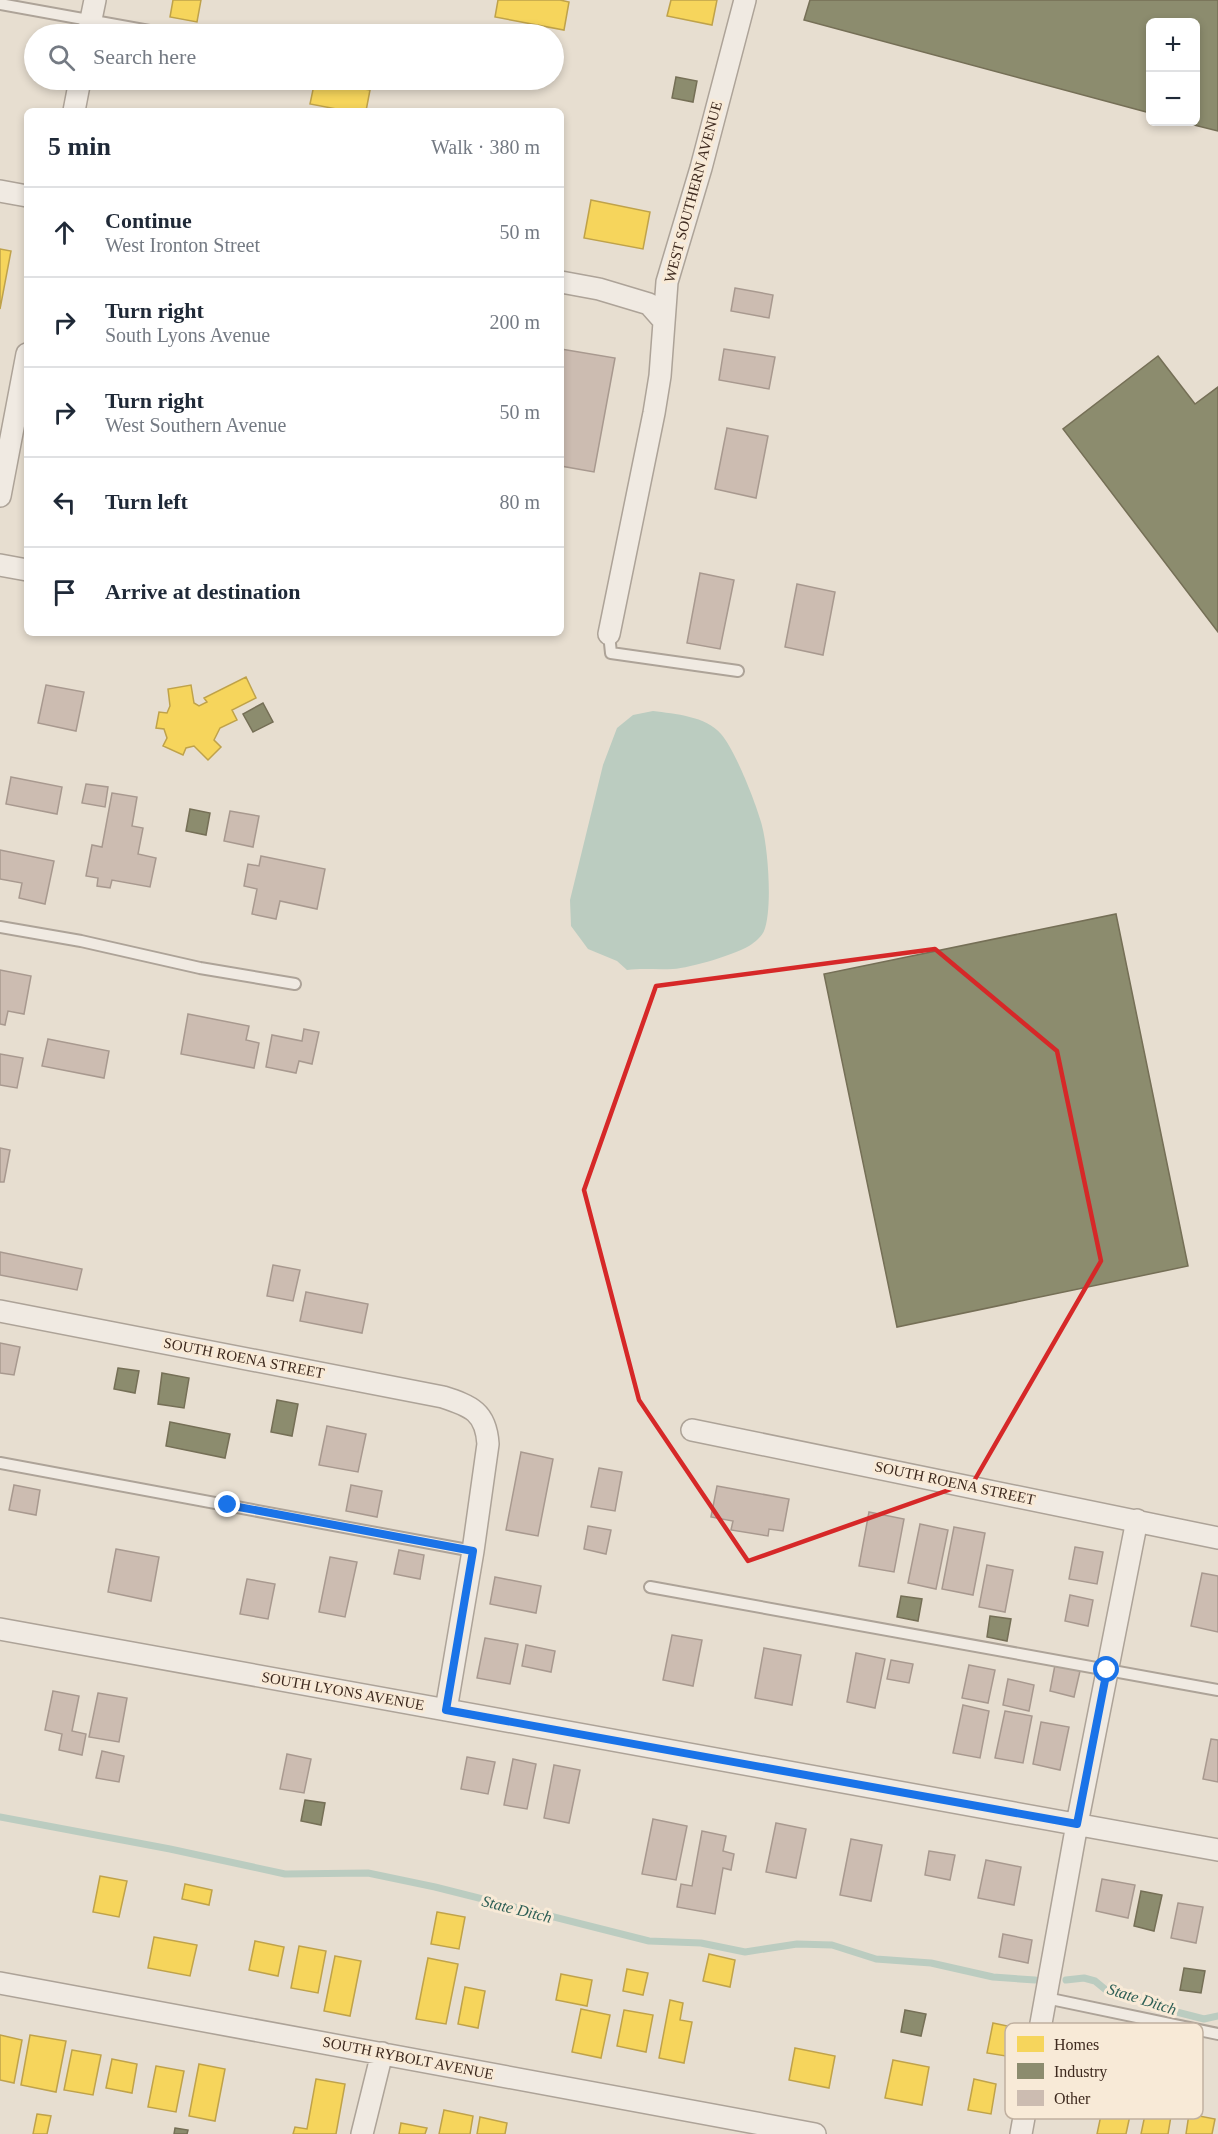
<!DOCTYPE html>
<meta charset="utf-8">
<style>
body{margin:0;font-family:"Times New Roman",serif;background:#f6f6f7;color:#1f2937}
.controls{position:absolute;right:18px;top:18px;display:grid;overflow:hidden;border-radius:9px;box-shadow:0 3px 9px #0003}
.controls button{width:54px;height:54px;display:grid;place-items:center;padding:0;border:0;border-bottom:2px solid #e0e1e3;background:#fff;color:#1f2937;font:30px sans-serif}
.stop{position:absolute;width:18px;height:18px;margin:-14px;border:4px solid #1a73e8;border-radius:50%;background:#fff}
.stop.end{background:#1a73e8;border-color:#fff;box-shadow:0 2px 6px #0008}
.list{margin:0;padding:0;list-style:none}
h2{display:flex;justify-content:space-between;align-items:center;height:78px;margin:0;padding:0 24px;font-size:26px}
h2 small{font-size:20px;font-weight:400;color:#747a83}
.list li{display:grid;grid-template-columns:39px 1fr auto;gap:18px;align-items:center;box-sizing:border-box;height:90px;padding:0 24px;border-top:2px solid #e0e1e3}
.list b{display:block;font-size:22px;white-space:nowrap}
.list p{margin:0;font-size:20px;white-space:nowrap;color:#747a83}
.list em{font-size:20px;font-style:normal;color:#747a83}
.icon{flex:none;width:33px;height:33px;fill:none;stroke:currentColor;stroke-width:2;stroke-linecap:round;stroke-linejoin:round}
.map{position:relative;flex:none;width:1218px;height:2134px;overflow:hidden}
.search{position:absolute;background:#fff;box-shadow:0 3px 9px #0003;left:24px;top:24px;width:540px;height:66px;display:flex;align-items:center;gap:15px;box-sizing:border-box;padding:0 21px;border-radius:33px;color:#747a83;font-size:22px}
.panel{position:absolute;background:#fff;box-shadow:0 3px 9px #0003;left:24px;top:108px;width:540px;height:528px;border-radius:9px}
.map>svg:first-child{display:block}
.water{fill:#bbccc0}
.homes{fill:#f6d55c;stroke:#bfa24a;stroke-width:1.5}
.industry{fill:#8c8c6e;stroke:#756f56;stroke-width:1.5}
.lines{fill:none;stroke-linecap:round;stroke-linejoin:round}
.stream{stroke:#bbccc0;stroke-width:7}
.building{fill:#ccbcb1;stroke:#a8998f;stroke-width:1.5}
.service-casing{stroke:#ada398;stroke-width:14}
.minor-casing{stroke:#ada398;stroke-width:24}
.service{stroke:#f0eae2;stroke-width:10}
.minor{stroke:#f0eae2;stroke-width:21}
.route{stroke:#1a73e8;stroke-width:8}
.marked{fill:none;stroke:#d62828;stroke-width:4.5;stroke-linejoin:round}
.labels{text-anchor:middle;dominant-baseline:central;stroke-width:6;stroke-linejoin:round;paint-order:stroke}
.street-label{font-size:15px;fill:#3e2a1f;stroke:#f8ead7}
.water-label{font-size:16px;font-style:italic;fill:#2d5f55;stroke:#f8ead7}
.key{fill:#f8ead7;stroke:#c0b0a0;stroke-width:1.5}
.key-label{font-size:16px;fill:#3e2a1f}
</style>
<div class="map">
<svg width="1218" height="2134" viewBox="0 0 1218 2134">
<rect width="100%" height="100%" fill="#e7ded0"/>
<path class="water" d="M 653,711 C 675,714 706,716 721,734 C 735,750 755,801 761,822 C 768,845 773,909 764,931 C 762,936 756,941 752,944 C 738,954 690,968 673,969 C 657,970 643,968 627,970 L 617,961 L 588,949 L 571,926 L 570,900 L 603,765 L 617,728 L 633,715 Z"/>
<path class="homes" d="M 173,0 L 201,0 L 197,22 L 170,17 Z
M 498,0 L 560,0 L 569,2 L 564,30 L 495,17 Z
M 671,0 L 717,0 L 712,25 L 667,16 Z
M 480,29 L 504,34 L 479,34 Z
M 315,80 L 370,90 L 366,111 L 347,111 L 310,104 Z
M 591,200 L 650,212 L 643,249 L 584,238 Z
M 0,249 L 11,251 L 0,309 Z
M 246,677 L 256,698 L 232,710 L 237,720 L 220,728 L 214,740 L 221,747 L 208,760 L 194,746 L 186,748 L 183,755 L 163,746 L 167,738 L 164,729 L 156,728 L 159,712 L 167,713 L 170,706 L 168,689 L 191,685 L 194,703 L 199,706 L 207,702 L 204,698 Z
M 100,1876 L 127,1881 L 119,1917 L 93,1912 Z
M 185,1884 L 212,1890 L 209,1905 L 182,1899 Z
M 437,1912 L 465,1917 L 459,1949 L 431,1944 Z
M 154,1937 L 197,1945 L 190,1976 L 148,1968 Z
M 255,1941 L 284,1947 L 278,1976 L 249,1970 Z
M 299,1946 L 326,1951 L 318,1993 L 291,1988 Z
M 709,1954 L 735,1960 L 730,1987 L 703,1981 Z
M 335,1956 L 361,1961 L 350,2016 L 324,2011 Z
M 428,1958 L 458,1964 L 446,2024 L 416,2019 Z
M 627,1969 L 648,1973 L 643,1995 L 623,1991 Z
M 561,1974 L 592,1980 L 587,2006 L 556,2000 Z
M 465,1987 L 485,1991 L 478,2028 L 458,2024 Z
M 670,2000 L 683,2003 L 680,2020 L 692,2022 L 684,2063 L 659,2058 Z
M 581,2009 L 610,2015 L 601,2058 L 572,2052 Z
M 624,2010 L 653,2015 L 646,2052 L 617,2046 Z
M 993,2023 L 1017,2028 L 1012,2057 L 987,2053 Z
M 0,2035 L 22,2040 L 14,2083 L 0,2080 Z
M 30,2035 L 66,2041 L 56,2092 L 21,2085 Z
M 795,2048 L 835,2056 L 829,2088 L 789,2080 Z
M 72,2050 L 101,2055 L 93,2095 L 64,2090 Z
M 112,2059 L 137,2064 L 132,2093 L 106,2088 Z
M 893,2060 L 929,2067 L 922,2105 L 885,2098 Z
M 199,2064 L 225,2069 L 215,2121 L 189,2116 Z
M 156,2066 L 184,2071 L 176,2112 L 148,2107 Z
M 316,2079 L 345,2084 L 336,2134 L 293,2134 L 295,2127 L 307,2129 Z
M 974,2079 L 996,2084 L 991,2114 L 968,2110 Z
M 1104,2101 L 1132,2106 L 1126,2134 L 1097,2134 Z
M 1147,2105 L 1172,2110 L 1168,2134 L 1141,2134 Z
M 444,2110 L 473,2116 L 470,2134 L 439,2134 Z
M 37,2114 L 51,2116 L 47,2134 L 33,2134 Z
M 1189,2114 L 1215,2119 L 1212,2134 L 1186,2134 Z
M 480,2117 L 507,2123 L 505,2134 L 477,2134 Z
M 401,2123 L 427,2128 L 425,2134 L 399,2134 Z"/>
<path class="industry" d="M 810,0 L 1218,0 L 1218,131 L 1182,122 L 1196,122 L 1196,22 L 1150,22 L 1150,113 L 804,20 Z
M 676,77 L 697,81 L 693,102 L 672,98 Z
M 1158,356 L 1195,404 L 1218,387 L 1218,632 L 1063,429 Z
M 263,703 L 273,722 L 253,732 L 243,714 Z
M 190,809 L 210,813 L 206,835 L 186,831 Z
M 1116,914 L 1188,1266 L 897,1327 L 824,974 Z
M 118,1368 L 139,1371 L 135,1393 L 114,1389 Z
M 162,1373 L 189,1378 L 184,1408 L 158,1404 Z
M 277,1400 L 298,1404 L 292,1436 L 271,1432 Z
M 170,1422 L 230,1434 L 225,1458 L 166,1446 Z
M 901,1596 L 922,1599 L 918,1621 L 897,1617 Z
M 990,1616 L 1011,1619 L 1007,1641 L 987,1637 Z
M 305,1800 L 325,1803 L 321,1825 L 301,1821 Z
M 1141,1891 L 1162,1895 L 1154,1931 L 1134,1926 Z
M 1184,1968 L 1205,1971 L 1201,1993 L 1180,1990 Z
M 905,2010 L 926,2014 L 921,2036 L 901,2032 Z
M 175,2128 L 188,2130 L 187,2134 L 174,2134 Z"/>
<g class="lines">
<path class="stream" d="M 0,1817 L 170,1849 L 285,1874 L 368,1873 L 435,1887 L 649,1941 L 701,1943 L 745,1952 L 797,1944 L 832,1945 L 876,1959 L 931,1963 L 993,1977 L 1035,1980
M 1066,1980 L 1084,1978 L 1095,1981 L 1106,1990 L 1161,2008 L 1204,2019 L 1218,2016"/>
</g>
<path class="building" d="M 735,288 L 773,295 L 769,318 L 731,311 Z
M 561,349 L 615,358 L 594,472 L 561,466 Z
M 724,349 L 775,357 L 769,389 L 719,380 Z
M 727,428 L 768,436 L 756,498 L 715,489 Z
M 700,573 L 734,580 L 720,649 L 687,643 Z
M 797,584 L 835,592 L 823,655 L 785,647 Z
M 46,685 L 84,692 L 76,731 L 38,723 Z
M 11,777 L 62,787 L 57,814 L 6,804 Z
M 86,784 L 108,787 L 105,807 L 82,803 Z
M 112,793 L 137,797 L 132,826 L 143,828 L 138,854 L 156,858 L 150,887 L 112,880 L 110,888 L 97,886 L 98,878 L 86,876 L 92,845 L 102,847 Z
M 230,811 L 259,816 L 253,847 L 224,841 Z
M 0,850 L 54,861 L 45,904 L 19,898 L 22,883 L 0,879 Z
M 261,856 L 325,869 L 317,909 L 280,901 L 276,919 L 252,914 L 257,889 L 244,886 L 248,864 L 259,866 Z
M 0,970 L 31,976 L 24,1014 L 8,1011 L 5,1025 L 0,1024 Z
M 188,1014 L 249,1026 L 246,1040 L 259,1043 L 254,1068 L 181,1054 Z
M 304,1029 L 319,1032 L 312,1064 L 299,1061 L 296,1073 L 266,1067 L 272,1035 L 302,1041 Z
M 48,1039 L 109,1051 L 104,1078 L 42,1066 Z
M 0,1054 L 23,1058 L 17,1088 L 0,1085 Z
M 0,1148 L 10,1150 L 4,1182 L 0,1182 Z
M 0,1252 L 82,1269 L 77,1290 L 0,1275 Z
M 273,1265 L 300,1270 L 293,1301 L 267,1296 Z
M 306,1292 L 368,1304 L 362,1333 L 300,1321 Z
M 0,1343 L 20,1347 L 14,1375 L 0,1373 Z
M 327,1426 L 366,1434 L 358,1472 L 319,1465 Z
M 521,1452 L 553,1459 L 538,1536 L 506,1530 Z
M 599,1468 L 622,1472 L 615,1511 L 591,1507 Z
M 14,1485 L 40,1490 L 36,1515 L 9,1510 Z
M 351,1485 L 382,1491 L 377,1517 L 346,1511 Z
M 717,1486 L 789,1499 L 783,1531 L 769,1529 L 768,1536 L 731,1530 L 733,1521 L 711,1517 Z
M 869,1512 L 904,1519 L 894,1572 L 859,1566 Z
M 920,1524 L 948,1530 L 936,1589 L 908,1583 Z
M 588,1526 L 611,1530 L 606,1554 L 584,1549 Z
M 954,1527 L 985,1533 L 973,1595 L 942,1589 Z
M 1075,1547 L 1103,1552 L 1097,1584 L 1069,1579 Z
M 116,1549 L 159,1557 L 151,1601 L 108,1592 Z
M 399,1550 L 424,1555 L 420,1579 L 394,1574 Z
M 330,1557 L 357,1562 L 345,1617 L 319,1612 Z
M 987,1565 L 1013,1570 L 1005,1612 L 979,1607 Z
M 1202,1573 L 1218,1576 L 1218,1632 L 1191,1626 Z
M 495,1577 L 541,1586 L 536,1613 L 490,1604 Z
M 247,1579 L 275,1584 L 268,1619 L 240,1614 Z
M 1070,1595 L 1093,1600 L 1088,1626 L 1065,1621 Z
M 672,1635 L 702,1640 L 693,1686 L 663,1680 Z
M 485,1638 L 518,1644 L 510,1684 L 477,1678 Z
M 526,1645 L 555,1651 L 551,1672 L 522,1666 Z
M 764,1648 L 801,1655 L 792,1705 L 755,1698 Z
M 856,1653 L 885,1659 L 875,1708 L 847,1702 Z
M 891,1660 L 913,1664 L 909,1683 L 887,1679 Z
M 969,1665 L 995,1670 L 988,1703 L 962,1698 Z
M 1055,1665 L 1080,1671 L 1074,1697 L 1050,1691 Z
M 1008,1679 L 1034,1685 L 1029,1711 L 1003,1705 Z
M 53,1691 L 79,1696 L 72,1731 L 86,1734 L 82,1755 L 59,1750 L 62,1734 L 45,1730 Z
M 98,1693 L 127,1698 L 119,1742 L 89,1737 Z
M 963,1705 L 989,1711 L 980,1758 L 953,1753 Z
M 1005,1711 L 1032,1716 L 1023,1763 L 995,1758 Z
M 1041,1722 L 1069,1727 L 1060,1770 L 1033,1764 Z
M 1211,1739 L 1218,1740 L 1218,1782 L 1203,1779 Z
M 102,1751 L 124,1756 L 119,1782 L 96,1778 Z
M 287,1754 L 311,1759 L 304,1793 L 280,1789 Z
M 467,1757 L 495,1762 L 488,1794 L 461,1789 Z
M 513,1759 L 536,1764 L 527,1809 L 504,1805 Z
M 554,1765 L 580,1770 L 569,1823 L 544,1818 Z
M 653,1819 L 687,1826 L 676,1880 L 642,1874 Z
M 776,1823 L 806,1829 L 796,1878 L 766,1872 Z
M 702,1831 L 726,1836 L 723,1851 L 734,1854 L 731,1870 L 723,1868 L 715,1914 L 677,1907 L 681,1884 L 692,1886 Z
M 851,1839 L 882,1845 L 871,1901 L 840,1895 Z
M 929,1851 L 955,1855 L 950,1880 L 925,1875 Z
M 986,1860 L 1021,1867 L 1014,1905 L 978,1898 Z
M 1102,1879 L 1135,1885 L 1128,1918 L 1096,1911 Z
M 1178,1903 L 1203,1907 L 1196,1943 L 1171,1938 Z
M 1003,1934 L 1032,1940 L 1028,1963 L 999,1957 Z"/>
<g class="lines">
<defs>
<path id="service" d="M 0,4 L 166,34
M 609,634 L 611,653 L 738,671
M 0,927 L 81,941 L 200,968 L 295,984
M 0,1463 L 473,1551
M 650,1587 L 1218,1690
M 1046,1998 L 1218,2034"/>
<path id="minor" d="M 88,34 L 95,0
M 74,111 L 80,80
M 0,191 L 27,196
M 561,282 L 599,289 L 649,304 L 664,321
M 0,496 L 27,354
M 0,565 L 27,570
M 609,634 L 654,413 L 660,376 L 667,282 L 701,168 L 745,0
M 0,1311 L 443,1397 C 471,1406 486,1412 488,1444 L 473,1551 L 446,1710
M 692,1430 L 1218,1538
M 0,1629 L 1218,1850
M 0,1983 L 815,2134
M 362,2134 L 382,2053
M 1021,2134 L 1077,1824 L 1137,1520"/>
</defs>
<use href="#service" class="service-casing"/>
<use href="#minor" class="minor-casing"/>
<use href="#service" class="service"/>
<use href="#minor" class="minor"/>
</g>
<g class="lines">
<path class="route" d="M 228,1505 L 473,1551 L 446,1710 L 1077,1824 L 1107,1670"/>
</g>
<path class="marked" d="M 935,949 L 1057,1051 L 1101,1261 L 974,1481 L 748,1561 L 639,1400 L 584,1190 L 656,986 Z"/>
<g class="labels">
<g class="street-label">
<text transform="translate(693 192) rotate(-75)">WEST SOUTHERN AVENUE</text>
<text transform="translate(244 1358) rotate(11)">SOUTH ROENA STREET</text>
<text transform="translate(955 1483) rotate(12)">SOUTH ROENA STREET</text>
<text transform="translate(343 1691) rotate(10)">SOUTH LYONS AVENUE</text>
<text transform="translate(408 2058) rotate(11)">SOUTH RYBOLT AVENUE</text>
</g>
<g class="water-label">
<text transform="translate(517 1909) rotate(14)">State Ditch</text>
<text transform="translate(1142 1999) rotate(18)">State Ditch</text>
</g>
</g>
<rect x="1005" y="2023" width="198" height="96" rx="9" class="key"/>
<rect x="1017" y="2036" width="27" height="16" fill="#f6d55c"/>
<rect x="1017" y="2063" width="27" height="16" fill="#8c8c6e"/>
<rect x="1017" y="2090" width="27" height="16" fill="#ccbcb1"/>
<g class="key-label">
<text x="1054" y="2050">Homes</text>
<text x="1054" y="2077">Industry</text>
<text x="1054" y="2104">Other</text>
</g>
</svg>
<div class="controls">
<button>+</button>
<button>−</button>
</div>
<div class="stop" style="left:1107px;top:1670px"></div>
<div class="stop end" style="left:228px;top:1505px"></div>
<div class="search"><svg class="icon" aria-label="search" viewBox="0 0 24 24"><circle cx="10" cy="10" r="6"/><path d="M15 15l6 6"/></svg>Search here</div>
<section class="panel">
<h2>5 min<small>Walk · 380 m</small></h2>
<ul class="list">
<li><svg class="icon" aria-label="ahead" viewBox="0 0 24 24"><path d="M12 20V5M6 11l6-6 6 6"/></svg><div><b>Continue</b><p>West Ironton Street</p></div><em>50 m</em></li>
<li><svg class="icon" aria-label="right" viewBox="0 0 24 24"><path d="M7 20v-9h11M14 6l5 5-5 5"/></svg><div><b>Turn right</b><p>South Lyons Avenue</p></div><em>200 m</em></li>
<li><svg class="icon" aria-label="right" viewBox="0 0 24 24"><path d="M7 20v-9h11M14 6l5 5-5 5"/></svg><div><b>Turn right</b><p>West Southern Avenue</p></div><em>50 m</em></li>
<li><svg class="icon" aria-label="left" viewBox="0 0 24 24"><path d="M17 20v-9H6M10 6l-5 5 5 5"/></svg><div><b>Turn left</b></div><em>80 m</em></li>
<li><svg class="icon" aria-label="arrive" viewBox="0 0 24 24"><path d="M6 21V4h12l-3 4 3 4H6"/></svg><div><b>Arrive at destination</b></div></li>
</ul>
</section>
</div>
